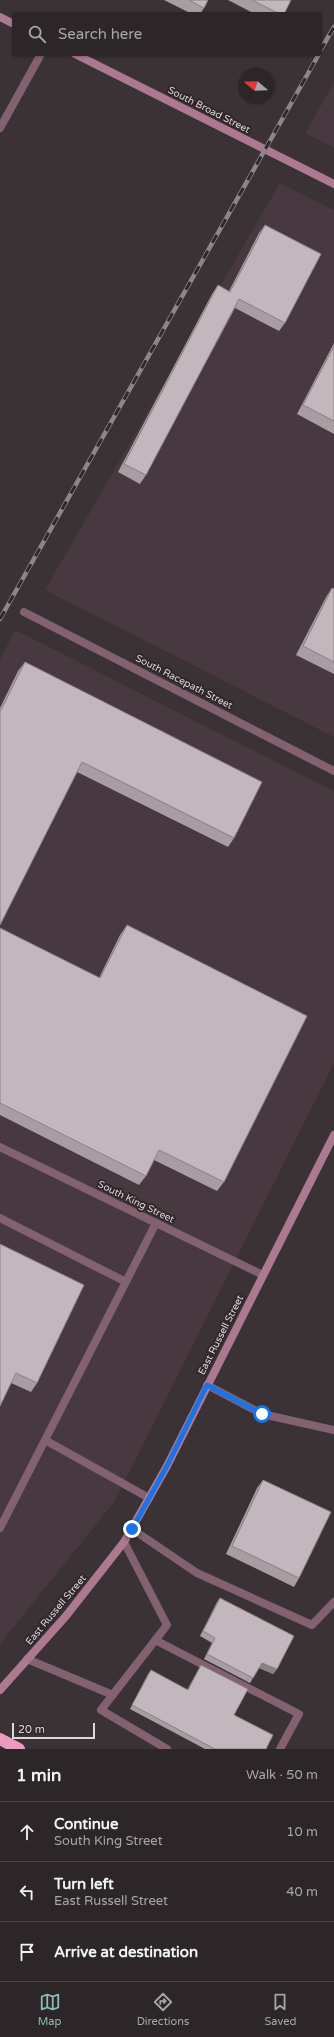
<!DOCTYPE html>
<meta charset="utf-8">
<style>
body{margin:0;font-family:"Varela Round",sans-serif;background:#383234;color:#f1f3f6}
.compass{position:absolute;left:238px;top:68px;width:36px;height:36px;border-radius:50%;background:#2c2628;box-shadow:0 1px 3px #0004;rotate:289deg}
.scale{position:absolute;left:12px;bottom:10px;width:83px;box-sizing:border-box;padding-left:4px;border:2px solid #dcd7d9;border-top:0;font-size:11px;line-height:14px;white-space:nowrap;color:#dcd7d9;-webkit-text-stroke:3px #31282c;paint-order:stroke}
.stop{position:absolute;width:12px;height:12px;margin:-9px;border:3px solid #1a73e8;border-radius:50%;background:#fff}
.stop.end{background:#1a73e8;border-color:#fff;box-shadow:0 1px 4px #0008}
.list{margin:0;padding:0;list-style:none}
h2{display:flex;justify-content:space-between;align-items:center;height:52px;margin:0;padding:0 16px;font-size:17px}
h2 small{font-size:13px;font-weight:400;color:#a6a5a8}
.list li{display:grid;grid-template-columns:26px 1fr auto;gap:12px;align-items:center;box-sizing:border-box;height:60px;padding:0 16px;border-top:1px solid #484345}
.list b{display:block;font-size:15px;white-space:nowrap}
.list p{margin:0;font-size:13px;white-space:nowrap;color:#a6a5a8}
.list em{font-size:13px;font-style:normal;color:#a6a5a8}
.icon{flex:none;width:22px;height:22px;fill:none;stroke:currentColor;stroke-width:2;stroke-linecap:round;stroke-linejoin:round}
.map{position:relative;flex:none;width:334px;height:1749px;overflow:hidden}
.search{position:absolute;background:#2c2628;box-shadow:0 1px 3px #0004;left:12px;right:12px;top:12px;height:44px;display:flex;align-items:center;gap:10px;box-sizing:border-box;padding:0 14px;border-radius:4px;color:#a6a5a8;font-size:15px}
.sheet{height:232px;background:#2c2628}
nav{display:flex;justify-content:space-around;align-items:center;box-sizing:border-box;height:56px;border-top:1px solid #484345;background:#2c2628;font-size:11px;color:#a6a5a8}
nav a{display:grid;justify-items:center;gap:2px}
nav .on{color:#8bbbb9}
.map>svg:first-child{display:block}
.built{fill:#483940}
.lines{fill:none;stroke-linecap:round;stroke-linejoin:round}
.lane{stroke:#826170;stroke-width:8}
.street{stroke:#826170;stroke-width:8}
.secondary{stroke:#ad7991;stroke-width:8}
.highway{stroke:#eb9bc2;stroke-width:12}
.rail-casing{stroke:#8d8689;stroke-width:4.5}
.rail{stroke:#31282c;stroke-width:3;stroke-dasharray:9;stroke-linecap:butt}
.wall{fill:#a79da2}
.shaded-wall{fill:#888084}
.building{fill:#c2b7bc;stroke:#888084}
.route{stroke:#1a73e8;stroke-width:5}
.labels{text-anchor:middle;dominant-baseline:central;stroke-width:4;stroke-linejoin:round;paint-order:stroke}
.street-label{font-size:10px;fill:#dcd7d9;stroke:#31282c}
</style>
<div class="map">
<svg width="334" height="1749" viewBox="0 0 334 1749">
<rect width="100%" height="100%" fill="#3b3236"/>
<path class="built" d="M 334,83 L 334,148 L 305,133 Z
M 280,183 L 334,210 L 334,737 L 45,590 Z
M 15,630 L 334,791 L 334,1063 L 114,1502 L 0,1644 L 0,660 Z"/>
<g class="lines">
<path class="lane" d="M 0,128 L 41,54
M 0,1218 L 126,1282
M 45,1440 L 149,1498
M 0,1528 L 156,1223
M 132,1529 L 197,1573 L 312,1625 L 334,1602
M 124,1542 L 167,1625 L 101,1710 L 167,1749
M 155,1640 L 299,1714 L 280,1749
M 27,1659 L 113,1695"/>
<path class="street" d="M 24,612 L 334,771
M 0,1147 L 263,1275
M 207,1385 L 262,1414 L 334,1430"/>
<path class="secondary" d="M 0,17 L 14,24
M 75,54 L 334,184
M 0,1690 L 66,1616 L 124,1542 L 167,1466 L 334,1135"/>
<path class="highway" d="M 0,1739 L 19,1749"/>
<defs>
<path id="rail" d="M 320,51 L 334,27
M 0,619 L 319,54"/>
</defs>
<use href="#rail" class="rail-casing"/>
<use href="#rail" class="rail"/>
</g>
<path class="wall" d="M 164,0 L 208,0 L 204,8 L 200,14 L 192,14 Z
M 228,0 L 291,0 L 284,14 L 255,14 Z
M 265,225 L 285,323 L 279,331 L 235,308 L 146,475 L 140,484 L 118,472 L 212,294 L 218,285 L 229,291 L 259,233 Z
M 334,343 L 334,434 L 297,414 Z
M 332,588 L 334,589 L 334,674 L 296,655 L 326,597 Z
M 25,662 L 234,838 L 228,847 L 77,772 L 0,925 L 0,708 L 18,671 Z
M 127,925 L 224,1182 L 217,1191 L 154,1160 L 146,1176 L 139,1185 L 0,1115 L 0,928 L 99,978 L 120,935 Z
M 0,1244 L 37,1383 L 31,1392 L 11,1383 Z
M 263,1480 L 299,1578 L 294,1587 L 226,1554 L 257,1488 Z
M 220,1598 L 277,1669 L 273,1674 L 259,1668 L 250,1683 L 204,1659 L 212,1643 L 200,1636 L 217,1602 Z
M 201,1665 L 234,1715 L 266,1749 L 205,1749 L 130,1709 L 148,1674 L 151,1670 L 187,1690 Z"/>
<path class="shaded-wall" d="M 262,1663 L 277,1669 L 273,1674 L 259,1667 Z"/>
<path class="building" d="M 189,0 L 208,0 L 204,8 Z
M 252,0 L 291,0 L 284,14 L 280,14 Z
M 265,225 L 321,254 L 285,323 L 239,299 L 146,475 L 124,464 L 218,285 L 230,292 Z
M 334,346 L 334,421 L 303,405 Z
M 332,588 L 334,589 L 334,662 L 303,646 Z
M 25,662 L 262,782 L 234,838 L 82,762 L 0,925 L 0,712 Z
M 127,925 L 307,1016 L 224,1182 L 159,1150 L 146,1176 L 0,1103 L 0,928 L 100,978 Z
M 0,1244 L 84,1285 L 37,1383 L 16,1373 L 0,1406 Z
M 263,1480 L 331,1512 L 299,1578 L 232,1546 Z
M 220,1598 L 294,1636 L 277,1669 L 262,1663 L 253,1678 L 207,1654 L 215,1638 L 203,1631 Z
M 201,1665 L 248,1689 L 234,1715 L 273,1735 L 266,1749 L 215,1749 L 132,1705 L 151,1670 L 188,1690 Z"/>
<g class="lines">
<path class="route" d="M 132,1529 L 167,1466 L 207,1385 L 262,1414"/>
</g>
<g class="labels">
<g class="street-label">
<text transform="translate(209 110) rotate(27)">South Broad Street</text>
<text transform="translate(184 682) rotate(27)">South Racepath Street</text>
<text transform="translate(136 1202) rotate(26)">South King Street</text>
<text transform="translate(221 1335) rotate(-63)">East Russell Street</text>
<text transform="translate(56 1610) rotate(-50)">East Russell Street</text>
</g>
</g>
</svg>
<svg class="compass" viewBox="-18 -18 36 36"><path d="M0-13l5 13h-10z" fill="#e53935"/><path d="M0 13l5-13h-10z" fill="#a6a5a8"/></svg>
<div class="scale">20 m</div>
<div class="stop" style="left:262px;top:1414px"></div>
<div class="stop end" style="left:132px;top:1529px"></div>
<div class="search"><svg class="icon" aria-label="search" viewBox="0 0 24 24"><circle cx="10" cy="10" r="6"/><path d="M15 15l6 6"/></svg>Search here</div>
</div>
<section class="sheet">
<h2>1 min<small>Walk · 50 m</small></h2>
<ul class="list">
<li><svg class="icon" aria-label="ahead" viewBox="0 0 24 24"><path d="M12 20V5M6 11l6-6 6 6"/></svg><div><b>Continue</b><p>South King Street</p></div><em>10 m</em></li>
<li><svg class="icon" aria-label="left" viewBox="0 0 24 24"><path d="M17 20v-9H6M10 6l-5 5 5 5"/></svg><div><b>Turn left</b><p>East Russell Street</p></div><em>40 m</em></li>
<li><svg class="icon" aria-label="arrive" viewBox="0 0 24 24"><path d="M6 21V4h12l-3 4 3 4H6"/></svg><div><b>Arrive at destination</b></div></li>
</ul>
</section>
<nav>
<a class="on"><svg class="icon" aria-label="map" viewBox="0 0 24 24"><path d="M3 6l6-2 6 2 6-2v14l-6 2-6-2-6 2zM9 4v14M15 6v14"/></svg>Map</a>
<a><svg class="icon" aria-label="directions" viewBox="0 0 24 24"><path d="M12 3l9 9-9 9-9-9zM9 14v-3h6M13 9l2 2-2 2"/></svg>Directions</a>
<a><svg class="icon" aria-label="saved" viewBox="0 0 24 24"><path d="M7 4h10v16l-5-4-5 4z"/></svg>Saved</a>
</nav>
